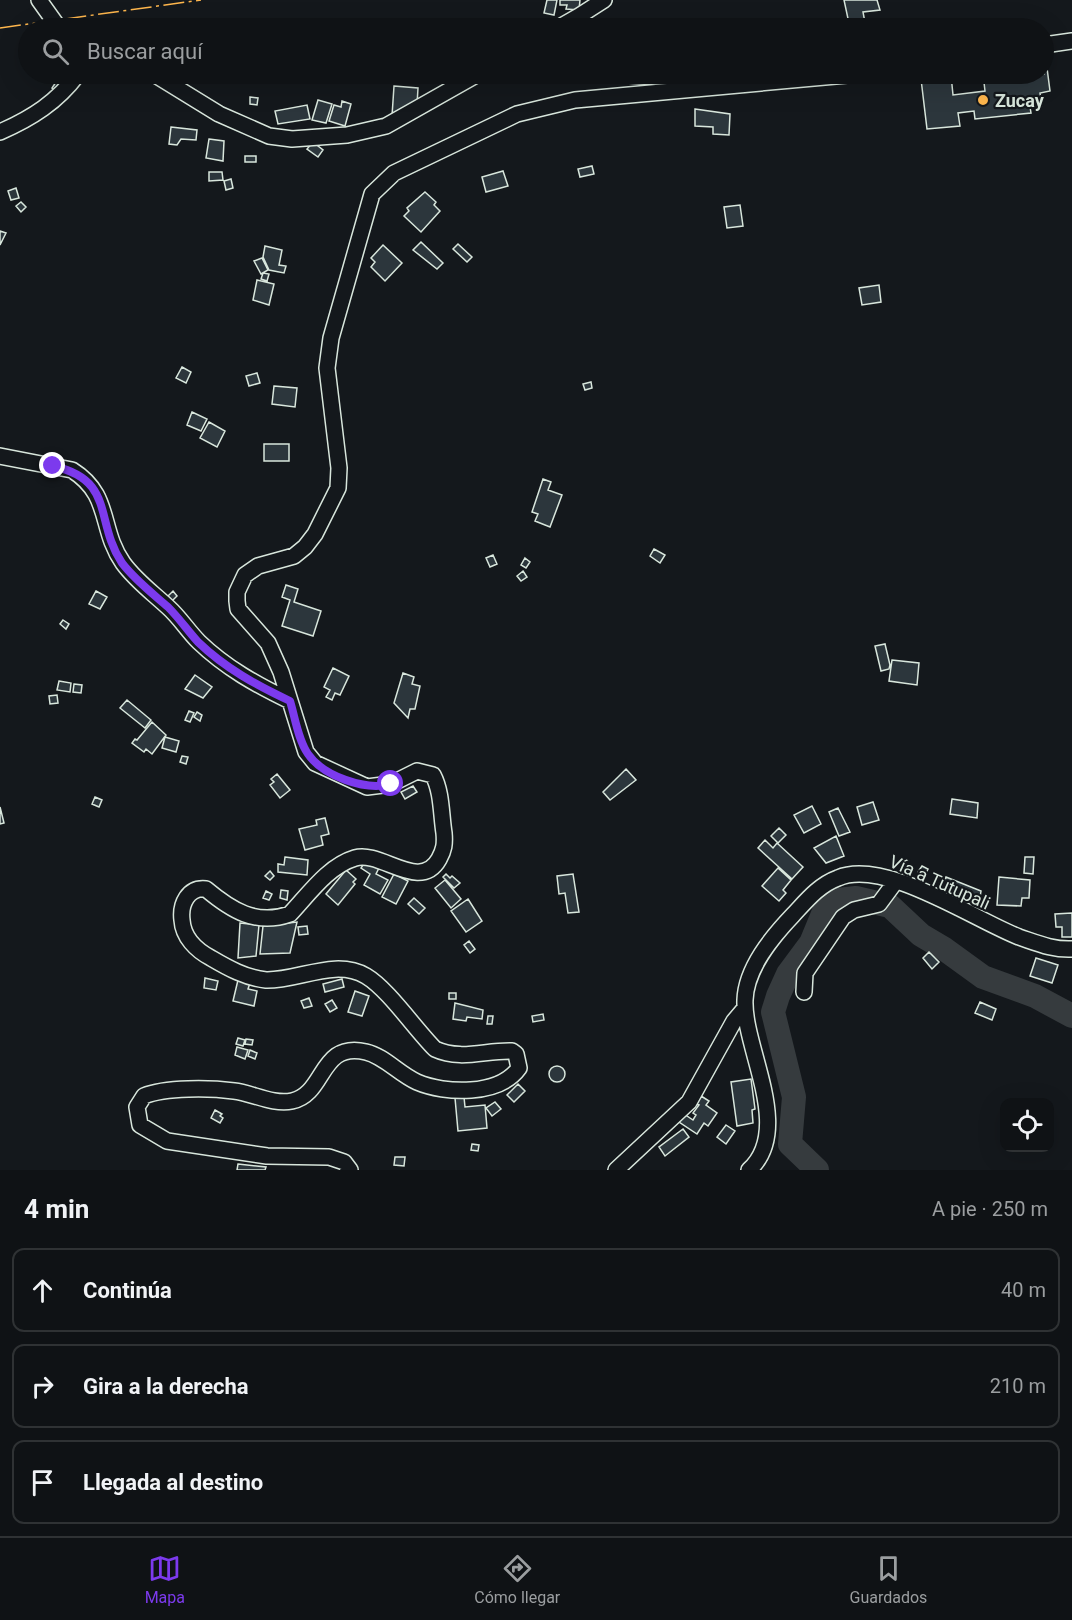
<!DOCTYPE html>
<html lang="es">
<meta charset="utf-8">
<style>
body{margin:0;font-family:Roboto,sans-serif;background:#181b1e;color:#f1f3f6}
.controls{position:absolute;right:18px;bottom:18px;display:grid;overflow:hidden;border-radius:12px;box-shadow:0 6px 24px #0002}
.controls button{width:54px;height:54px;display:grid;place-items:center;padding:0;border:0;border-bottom:2px solid #2f3234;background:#0f1215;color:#f1f3f6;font:30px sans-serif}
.stop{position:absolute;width:18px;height:18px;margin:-14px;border:4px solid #7c3aed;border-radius:50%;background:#fff}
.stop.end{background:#7c3aed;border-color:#fff;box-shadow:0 2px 6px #0008}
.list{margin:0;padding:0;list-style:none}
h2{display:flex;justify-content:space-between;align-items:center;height:78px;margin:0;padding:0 24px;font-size:26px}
h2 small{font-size:20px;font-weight:400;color:#9b9ea0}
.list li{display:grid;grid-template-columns:39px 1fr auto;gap:18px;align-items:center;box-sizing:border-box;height:84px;margin:0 12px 12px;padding:0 12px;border:2px solid #2f3234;border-radius:12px}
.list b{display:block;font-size:22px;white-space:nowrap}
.list em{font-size:20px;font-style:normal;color:#9b9ea0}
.icon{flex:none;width:33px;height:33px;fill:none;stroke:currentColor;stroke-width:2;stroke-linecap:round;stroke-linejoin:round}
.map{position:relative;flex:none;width:1072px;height:1170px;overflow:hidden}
.search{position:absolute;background:#0f1215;box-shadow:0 6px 24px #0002;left:18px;right:18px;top:18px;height:66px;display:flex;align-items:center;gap:15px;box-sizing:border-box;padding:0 21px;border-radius:33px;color:#9b9ea0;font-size:22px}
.sheet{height:366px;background:#0f1215}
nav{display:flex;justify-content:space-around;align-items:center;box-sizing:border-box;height:84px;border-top:2px solid #2f3234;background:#0f1215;font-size:16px;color:#9b9ea0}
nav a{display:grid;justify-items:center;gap:3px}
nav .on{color:#7c3aed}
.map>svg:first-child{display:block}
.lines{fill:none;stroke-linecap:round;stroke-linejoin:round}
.river{stroke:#363b3e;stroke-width:24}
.building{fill:#2c363c;stroke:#d8e6dc;stroke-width:1.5}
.minor-casing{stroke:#d8e6dc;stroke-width:18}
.minor{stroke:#14181c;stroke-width:15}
.power{stroke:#ffb74d;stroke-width:1.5;stroke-dasharray:21 4.5 3 4.5;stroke-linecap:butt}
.route{stroke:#7c3aed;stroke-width:8}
.poi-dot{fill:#ffb74d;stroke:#14181c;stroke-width:2}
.labels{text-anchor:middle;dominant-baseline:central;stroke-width:4.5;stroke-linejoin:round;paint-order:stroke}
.poi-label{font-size:18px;font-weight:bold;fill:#d8e6dc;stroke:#14181c;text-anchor:start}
.street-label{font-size:18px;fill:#d8e6dc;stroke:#14181c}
</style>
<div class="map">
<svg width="1072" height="1170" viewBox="0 0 1072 1170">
<rect width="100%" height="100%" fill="#14181c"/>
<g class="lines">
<path class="river" d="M 817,1170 L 790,1144 L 794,1097 L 773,1012 L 778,996 L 788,974 L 811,943 L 825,909 L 838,900 L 856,898 L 890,906 L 921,935 L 943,948 L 983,977 L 1035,996 L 1072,1016"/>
</g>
<path class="building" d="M 547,0 L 557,0 L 554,15 L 544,13 Z
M 560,0 L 580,0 L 579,10 L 566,9 L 567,5 L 560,5 Z
M 844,0 L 877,0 L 880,10 L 863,12 L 866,28 L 850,28 Z
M 1044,68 L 1047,68 L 1050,91 L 1040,93 L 1042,106 L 1030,107 L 1031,113 L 975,119 L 974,111 L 958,113 L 960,126 L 927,129 L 921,79 L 951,75 L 953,95 L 985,91 L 983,74 L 1044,74 Z
M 569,74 L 585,74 L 586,76 L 570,78 Z
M 58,79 L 62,83 L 56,91 L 52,88 Z
M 394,86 L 418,88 L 417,105 L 392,116 Z
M 250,97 L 258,98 L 257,105 L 250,104 Z
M 318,100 L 332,104 L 326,123 L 312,120 Z
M 342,101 L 351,104 L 345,126 L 329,121 L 334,105 L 341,107 Z
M 307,105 L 310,119 L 278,124 L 275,111 Z
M 695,109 L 730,114 L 729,135 L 713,134 L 713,127 L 695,126 Z
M 171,127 L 197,130 L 196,140 L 181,139 L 177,145 L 169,144 Z
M 209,139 L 224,141 L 223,161 L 206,158 Z
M 313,142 L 323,150 L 318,157 L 307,149 Z
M 245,156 L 256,156 L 256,162 L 245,162 Z
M 592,166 L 594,174 L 580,177 L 578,169 Z
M 503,171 L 508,186 L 486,192 L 482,177 Z
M 209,172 L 222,172 L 223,180 L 209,181 Z
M 231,179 L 233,188 L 226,190 L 224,181 Z
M 16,188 L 19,198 L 11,200 L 8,191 Z
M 425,192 L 436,202 L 434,205 L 440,211 L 421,232 L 404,216 L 409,211 L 407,208 Z
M 21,202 L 26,207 L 21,212 L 16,206 Z
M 740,205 L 743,226 L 727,228 L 724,207 Z
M 0,231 L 6,233 L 0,245 Z
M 421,242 L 443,263 L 437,269 L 413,250 Z
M 458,244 L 472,257 L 467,262 L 453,249 Z
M 383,245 L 402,263 L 385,281 L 371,267 L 375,262 L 371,258 Z
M 265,246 L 282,250 L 279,265 L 286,266 L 284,273 L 269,270 L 263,257 Z
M 262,258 L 268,270 L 261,274 L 254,261 Z
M 263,273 L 269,274 L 267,281 L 261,279 Z
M 257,280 L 274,284 L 269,305 L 253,300 Z
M 879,285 L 881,302 L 862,305 L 859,288 Z
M 182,367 L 191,372 L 186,383 L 176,378 Z
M 257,373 L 260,383 L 249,386 L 246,376 Z
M 591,382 L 592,388 L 585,390 L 583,384 Z
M 274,386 L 297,388 L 295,407 L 272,404 Z
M 192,412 L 207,419 L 201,431 L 187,425 Z
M 209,422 L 225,431 L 217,447 L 200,438 Z
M 264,444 L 289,444 L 289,461 L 264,461 Z
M 543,479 L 551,482 L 548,490 L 562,495 L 550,527 L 535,521 L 538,514 L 532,512 Z
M 654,549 L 665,555 L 660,563 L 650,556 Z
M 493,555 L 497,564 L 490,567 L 486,558 Z
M 525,558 L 530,562 L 526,568 L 521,565 Z
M 523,571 L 527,577 L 521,581 L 517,576 Z
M 286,585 L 298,589 L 294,602 L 321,611 L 313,636 L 282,626 L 290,600 L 282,597 Z
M 96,591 L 107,597 L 100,609 L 89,604 Z
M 173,591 L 177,596 L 172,601 L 168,596 Z
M 63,620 L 69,624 L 66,629 L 60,624 Z
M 885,644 L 890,665 L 889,669 L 881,671 L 875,646 Z
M 892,660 L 919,663 L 917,685 L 889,681 Z
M 333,668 L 349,676 L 340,695 L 335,693 L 332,700 L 326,697 L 330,690 L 324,687 Z
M 403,673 L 414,677 L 412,684 L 420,686 L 415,709 L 410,709 L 408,718 L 394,703 Z
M 195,675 L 212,687 L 203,698 L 185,689 Z
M 59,681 L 71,683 L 70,692 L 57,690 Z
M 74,684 L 82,685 L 81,693 L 73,692 Z
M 57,695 L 58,703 L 50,704 L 49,696 Z
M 127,700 L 151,720 L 145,728 L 120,708 Z
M 189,711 L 194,713 L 190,722 L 185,720 Z
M 197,712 L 202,715 L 200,721 L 194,717 Z
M 152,722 L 166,735 L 152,754 L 146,749 L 144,752 L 132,743 L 135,739 L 137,740 Z
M 165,737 L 179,741 L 176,752 L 162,748 Z
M 182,756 L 188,757 L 186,764 L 180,762 Z
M 626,769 L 636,780 L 610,800 L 603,792 Z
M 277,774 L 290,790 L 280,798 L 270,785 L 274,782 L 271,779 Z
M 413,786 L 417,792 L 405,799 L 401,792 Z
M 95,797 L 102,800 L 99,807 L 92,804 Z
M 952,799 L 978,803 L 977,818 L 950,814 Z
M 873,802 L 879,820 L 862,825 L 857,807 Z
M 812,806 L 821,824 L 804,833 L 794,815 Z
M 0,807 L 4,823 L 0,824 Z
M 838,808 L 850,832 L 839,836 L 829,812 Z
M 325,818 L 329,834 L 321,836 L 323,845 L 305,850 L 299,829 L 317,825 L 316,820 Z
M 779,828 L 786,835 L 778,843 L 771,836 Z
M 836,836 L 844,856 L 826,863 L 814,848 Z
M 765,840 L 773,848 L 777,843 L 803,867 L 792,879 L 758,848 Z
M 285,857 L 308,860 L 307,875 L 278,872 L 278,864 L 284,865 Z
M 1025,857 L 1034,857 L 1033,874 L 1024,873 Z
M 366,860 L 379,868 L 376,874 L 388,880 L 380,894 L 364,885 L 370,874 L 361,868 Z
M 922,866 L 928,869 L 925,875 L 918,872 Z
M 778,868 L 791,880 L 783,890 L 786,893 L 779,901 L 762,886 Z
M 346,870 L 356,879 L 353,882 L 355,884 L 338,905 L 326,894 Z
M 270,871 L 274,876 L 270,880 L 265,876 Z
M 394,874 L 408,881 L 396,904 L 382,897 Z
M 446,874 L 450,878 L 452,876 L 460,883 L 454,888 L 443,877 Z
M 573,874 L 579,912 L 568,913 L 565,893 L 559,894 L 557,876 Z
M 946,877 L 981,891 L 978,910 L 958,901 L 959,897 L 948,893 L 950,889 L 943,886 Z
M 999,877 L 1030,880 L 1029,898 L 1022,898 L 1021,906 L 997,905 Z
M 445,880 L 461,899 L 451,908 L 435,888 Z
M 281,890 L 288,891 L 287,900 L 280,898 Z
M 266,891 L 272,894 L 269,900 L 263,898 Z
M 414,898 L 425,908 L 419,914 L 408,904 Z
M 468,899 L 482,921 L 466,932 L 451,911 Z
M 1072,913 L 1072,937 L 1062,937 L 1062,927 L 1056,927 L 1055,914 Z
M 297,922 L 290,953 L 260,954 L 263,926 Z
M 240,923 L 259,925 L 256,956 L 238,958 Z
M 307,926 L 308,934 L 299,935 L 298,927 Z
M 469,941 L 475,949 L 470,953 L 464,945 Z
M 929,952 L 939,962 L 932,969 L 923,958 Z
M 1036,958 L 1058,965 L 1052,983 L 1030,976 Z
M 205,978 L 218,981 L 216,990 L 204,988 Z
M 342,979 L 344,987 L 325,992 L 323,984 Z
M 238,980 L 250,983 L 248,989 L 257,991 L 254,1006 L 233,1001 Z
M 355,991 L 369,996 L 362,1016 L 348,1012 Z
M 449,993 L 456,993 L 456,999 L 449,999 Z
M 309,998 L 312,1006 L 304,1008 L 301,1001 Z
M 332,1000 L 337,1008 L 330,1012 L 325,1004 Z
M 980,1002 L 996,1009 L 992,1020 L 975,1013 Z
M 455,1003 L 483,1010 L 482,1019 L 467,1017 L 466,1021 L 453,1019 Z
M 543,1014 L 544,1020 L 533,1022 L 532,1016 Z
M 488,1016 L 493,1016 L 492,1024 L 487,1024 Z
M 238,1038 L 245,1040 L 243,1046 L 236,1044 Z
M 246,1039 L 253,1040 L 252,1045 L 245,1044 Z
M 237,1047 L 248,1050 L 245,1059 L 235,1055 Z
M 250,1050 L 257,1053 L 255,1059 L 248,1056 Z
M549 1074a8 8 0 1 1 16 0a8 8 0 1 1-16 0Z
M 751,1079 L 755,1109 L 752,1110 L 753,1123 L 737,1126 L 731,1082 Z
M 518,1084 L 525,1091 L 514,1102 L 507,1095 Z
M 701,1096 L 709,1101 L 706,1105 L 717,1113 L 708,1126 L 704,1123 L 697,1134 L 679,1122 L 684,1114 L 693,1120 L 696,1115 L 693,1113 L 699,1105 L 696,1104 Z
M 464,1097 L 465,1107 L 485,1105 L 487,1128 L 458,1131 L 455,1098 Z
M 495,1102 L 501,1109 L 492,1116 L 486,1108 Z
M 215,1110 L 222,1114 L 220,1116 L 223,1118 L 220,1123 L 211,1118 Z
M 726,1125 L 735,1131 L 726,1144 L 717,1137 Z
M 683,1129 L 689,1137 L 665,1156 L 659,1147 Z
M 472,1144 L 479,1145 L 478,1151 L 471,1150 Z
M 395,1157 L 405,1157 L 404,1166 L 394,1165 Z
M 238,1164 L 266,1167 L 265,1170 L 237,1170 Z"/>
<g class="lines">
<defs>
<path id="minor" d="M 39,0 L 59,28
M 558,28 L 579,16
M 574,28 L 579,16 L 604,0
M 1044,45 L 1072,41
M 154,74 L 219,114 L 269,136 L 292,139 L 347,135 L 386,126 L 478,74
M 614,74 L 675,78 L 699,74
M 0,132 C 32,118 57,102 78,74
M 0,456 L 72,470 C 112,495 99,529 123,563 C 136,581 153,593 169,608 C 180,618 188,631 199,642 C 226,668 257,685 290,701
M 804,992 L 805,973 L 843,917 L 854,910 L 879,904 L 896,881
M 350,1170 L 344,1162 L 329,1157 L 267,1156 L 167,1141 L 140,1125 L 137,1107 L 144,1096 C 165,1087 211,1088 234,1091 C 252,1093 273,1105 292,1101 C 326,1094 319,1041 366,1052 C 384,1056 399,1074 417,1082 C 445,1094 499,1096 519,1068 L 516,1054 L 512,1051 C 485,1050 461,1061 435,1049 C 415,1029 388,989 366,976 C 335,958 298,981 266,980 C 246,978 228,968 211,958 C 196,950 183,937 182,920 C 180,904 188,887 206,889 C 231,910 256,926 290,914 C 308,895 328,866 355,858 C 381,850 420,893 439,859 C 444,850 445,844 444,833 C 441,814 442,792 433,775 L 417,771 L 391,784 L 367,787 L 315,763 L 306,752 L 281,672 L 268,643 L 238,609 L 237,601 L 237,592 L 245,575 L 258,566 L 294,556 L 305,547 L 315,534 L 338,488 L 339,468 L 327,368 L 331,338 L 372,194 L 394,173 L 517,114 L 575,100 L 858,74
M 616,1170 L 689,1102 L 734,1021 L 745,1008
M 749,1170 C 794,1129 743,1048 745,1000 C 746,968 772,937 793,915 C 807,900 819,885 838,878 C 884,858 973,919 1019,937 C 1037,943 1053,950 1072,949"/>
</defs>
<use href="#minor" class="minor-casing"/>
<use href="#minor" class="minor"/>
<path class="power" d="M 0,28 L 201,0"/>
</g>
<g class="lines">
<path class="route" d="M 53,466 C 116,480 94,521 122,563 C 135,580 152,593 168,607 C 179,618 188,631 198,642 C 225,668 256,685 290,701 C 295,717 298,740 308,754 C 323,776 365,791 391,784"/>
</g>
<circle class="poi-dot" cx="983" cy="100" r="6"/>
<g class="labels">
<g class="poi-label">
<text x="995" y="100">Zucay</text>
</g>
<g class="street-label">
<text transform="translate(940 882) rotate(24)">Vía a Tutupali</text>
</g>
</g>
</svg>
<div class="controls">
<button><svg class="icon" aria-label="locate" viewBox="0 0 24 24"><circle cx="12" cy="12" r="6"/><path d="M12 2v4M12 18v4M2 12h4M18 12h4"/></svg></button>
</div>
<div class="stop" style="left:391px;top:784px"></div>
<div class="stop end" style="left:53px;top:466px"></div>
<div class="search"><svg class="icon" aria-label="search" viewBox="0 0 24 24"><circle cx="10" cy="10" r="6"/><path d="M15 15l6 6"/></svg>Buscar aquí</div>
</div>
<section class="sheet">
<h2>4 min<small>A pie · 250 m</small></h2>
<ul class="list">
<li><svg class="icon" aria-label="ahead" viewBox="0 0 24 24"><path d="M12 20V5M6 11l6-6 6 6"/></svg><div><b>Continúa</b></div><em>40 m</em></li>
<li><svg class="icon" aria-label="right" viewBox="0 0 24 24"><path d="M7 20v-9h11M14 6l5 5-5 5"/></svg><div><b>Gira a la derecha</b></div><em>210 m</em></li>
<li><svg class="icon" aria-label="arrive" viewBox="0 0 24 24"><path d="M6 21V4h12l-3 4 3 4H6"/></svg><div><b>Llegada al destino</b></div></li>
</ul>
</section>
<nav>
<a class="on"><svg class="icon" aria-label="map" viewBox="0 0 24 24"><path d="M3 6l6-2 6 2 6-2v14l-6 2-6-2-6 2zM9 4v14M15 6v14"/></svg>Mapa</a>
<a><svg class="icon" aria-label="directions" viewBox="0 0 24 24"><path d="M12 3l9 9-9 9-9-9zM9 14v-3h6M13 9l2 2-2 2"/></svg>Cómo llegar</a>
<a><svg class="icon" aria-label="saved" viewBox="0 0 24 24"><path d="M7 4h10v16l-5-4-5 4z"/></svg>Guardados</a>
</nav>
